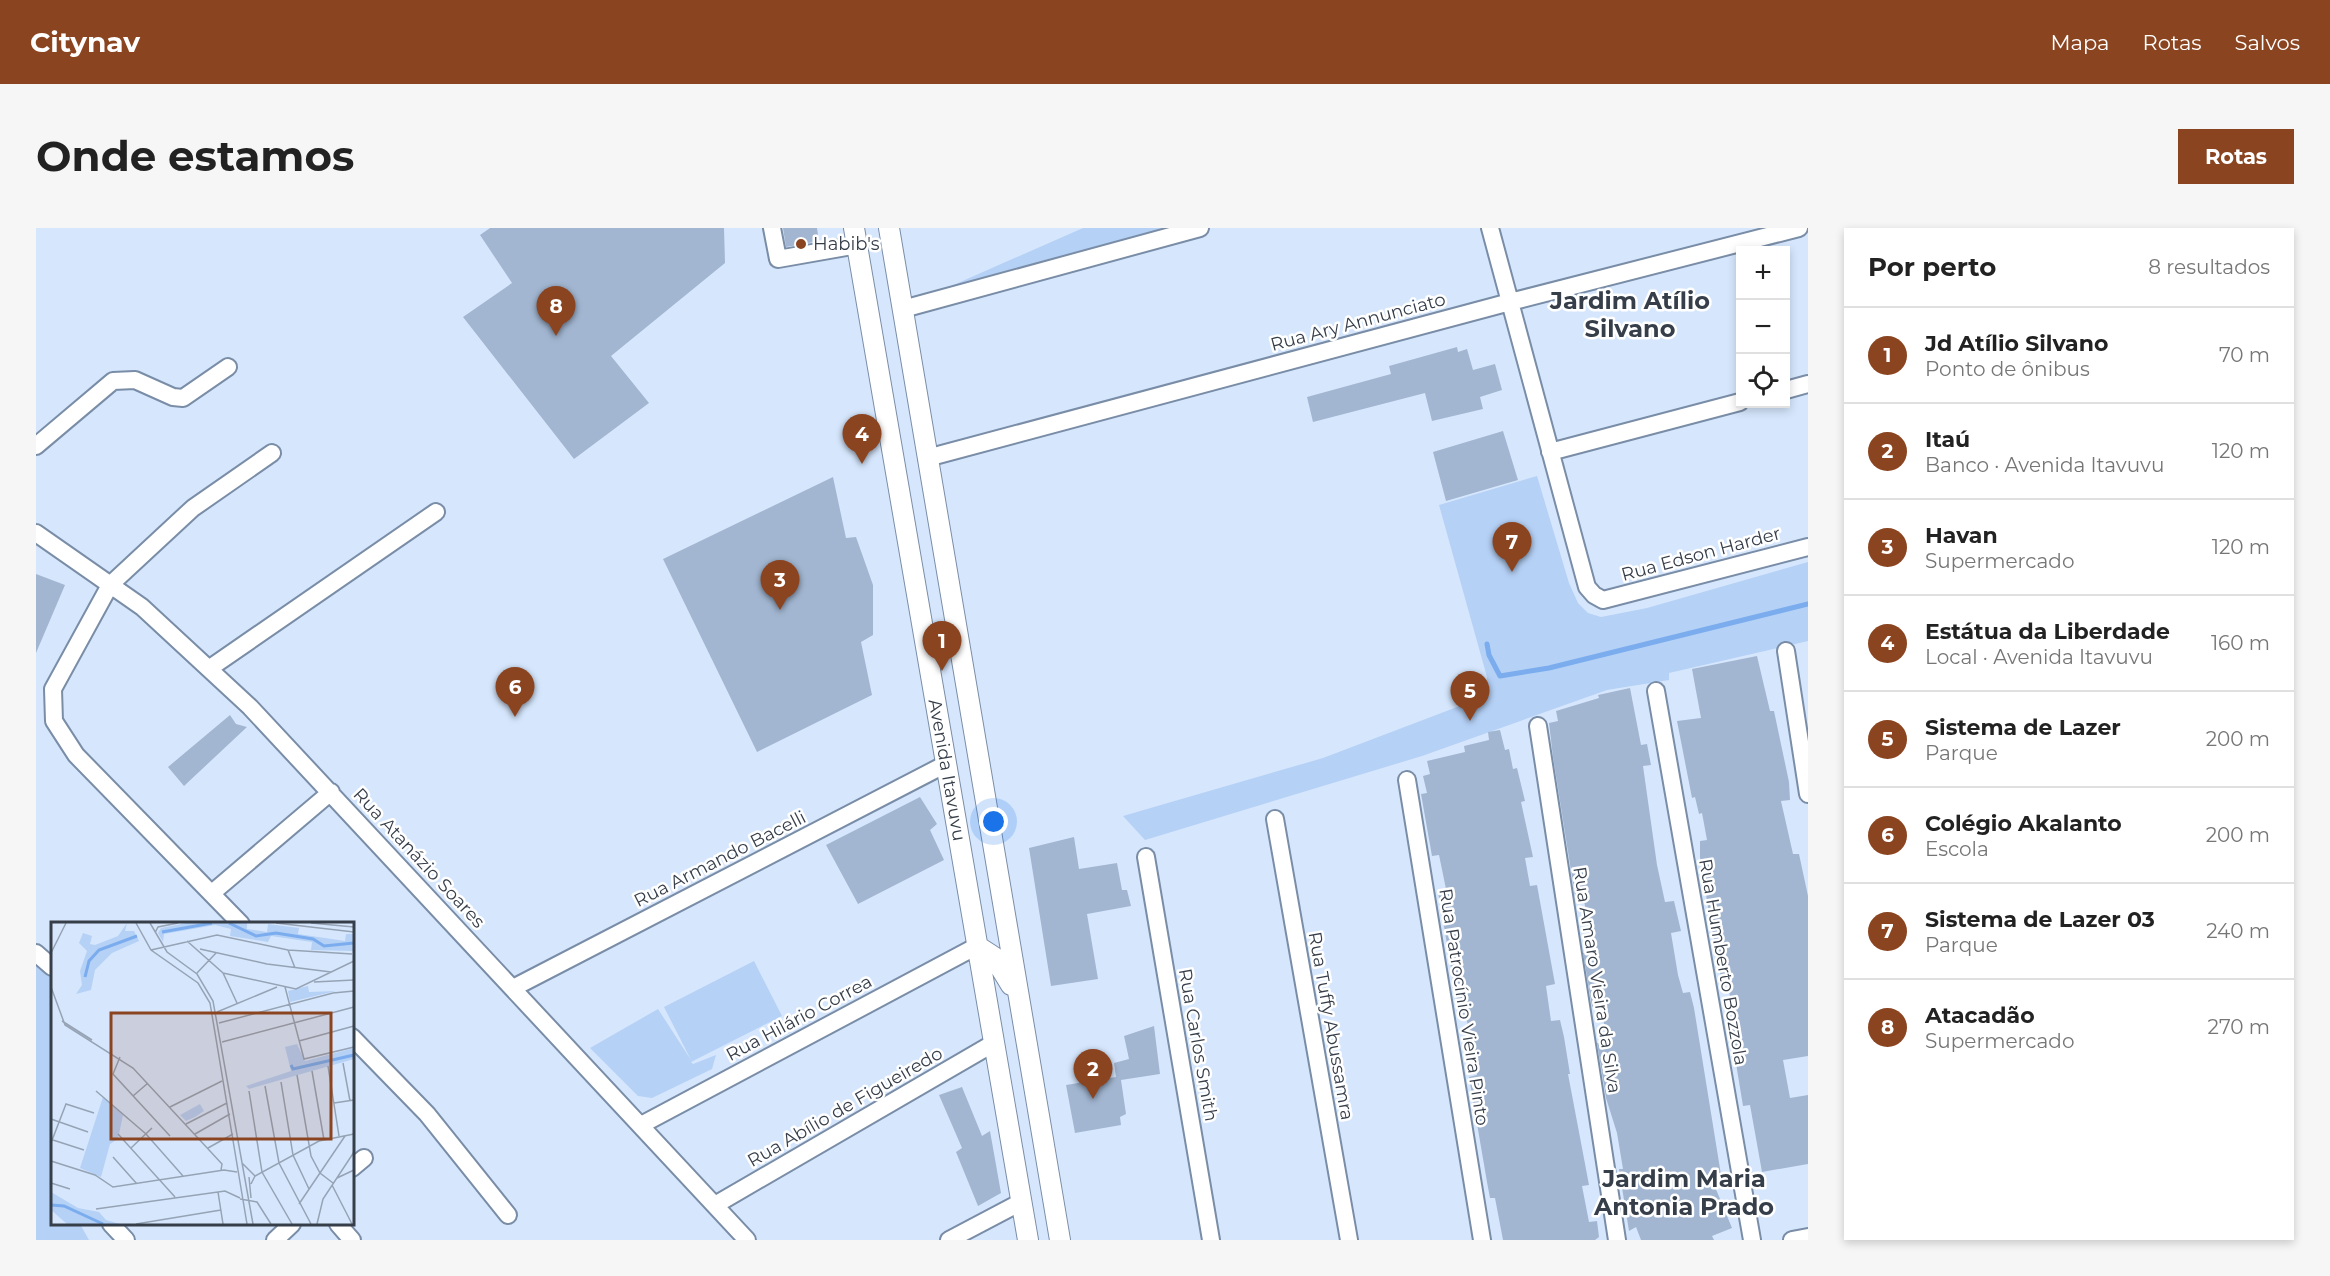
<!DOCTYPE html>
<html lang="pt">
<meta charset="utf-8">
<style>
body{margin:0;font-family:Montserrat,sans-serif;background:#f6f6f6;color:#222}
.controls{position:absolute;right:18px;top:18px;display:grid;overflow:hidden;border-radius:0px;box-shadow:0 3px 9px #0003}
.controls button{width:54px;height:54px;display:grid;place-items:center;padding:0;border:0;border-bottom:2px solid #e0e0e0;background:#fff;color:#222;font:30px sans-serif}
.you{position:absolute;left:958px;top:594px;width:21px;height:21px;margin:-15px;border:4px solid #fff;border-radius:50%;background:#1a73e8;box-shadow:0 0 0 9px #1a73e833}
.badge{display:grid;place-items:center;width:39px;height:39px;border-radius:50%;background:#8b4420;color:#fff;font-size:20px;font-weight:700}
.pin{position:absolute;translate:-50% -50px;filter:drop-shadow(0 2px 3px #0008)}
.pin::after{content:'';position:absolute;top:32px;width:21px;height:18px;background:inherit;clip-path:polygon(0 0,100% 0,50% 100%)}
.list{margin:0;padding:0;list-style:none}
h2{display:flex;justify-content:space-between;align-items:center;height:78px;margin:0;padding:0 24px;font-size:26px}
h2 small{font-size:20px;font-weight:400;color:#767676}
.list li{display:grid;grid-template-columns:39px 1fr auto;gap:18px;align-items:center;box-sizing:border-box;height:96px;padding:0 24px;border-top:2px solid #e0e0e0}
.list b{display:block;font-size:22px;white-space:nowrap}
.list p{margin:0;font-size:20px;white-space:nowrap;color:#767676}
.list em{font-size:20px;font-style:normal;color:#767676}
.icon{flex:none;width:33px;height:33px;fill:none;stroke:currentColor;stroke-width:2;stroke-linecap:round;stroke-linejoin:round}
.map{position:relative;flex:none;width:1772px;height:1012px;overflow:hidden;border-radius:0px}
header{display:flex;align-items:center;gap:36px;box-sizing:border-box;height:84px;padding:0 30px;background:#8b4420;color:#fff}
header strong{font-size:28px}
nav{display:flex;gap:33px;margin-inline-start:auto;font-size:21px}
.intro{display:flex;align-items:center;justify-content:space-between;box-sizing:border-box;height:144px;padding:0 36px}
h1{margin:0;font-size:42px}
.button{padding:15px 27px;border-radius:0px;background:#8b4420;color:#fff;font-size:21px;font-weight:700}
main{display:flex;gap:36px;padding:0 36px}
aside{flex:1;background:#fff;border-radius:0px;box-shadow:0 3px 9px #0003}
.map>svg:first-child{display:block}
.green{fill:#b5d1f6}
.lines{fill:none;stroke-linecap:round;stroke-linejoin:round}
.stream{stroke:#7aacee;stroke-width:5}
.building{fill:#a2b6d1}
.minor-casing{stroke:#7a8da7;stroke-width:20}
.major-casing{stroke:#7a8da7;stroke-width:22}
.minor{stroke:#fff;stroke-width:16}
.major{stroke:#fff;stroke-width:20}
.poi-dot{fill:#8b4420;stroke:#fff;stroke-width:2}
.labels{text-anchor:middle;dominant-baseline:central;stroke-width:5;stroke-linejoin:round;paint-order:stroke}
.poi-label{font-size:18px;fill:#363e49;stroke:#fff;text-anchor:start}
.street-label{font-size:18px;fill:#363e49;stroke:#fff}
.district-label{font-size:24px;font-weight:bold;fill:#363e49;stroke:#fff}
.inset-river{fill:none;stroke:#7aacee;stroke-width:3}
.inset-road{fill:none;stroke:#96a3b5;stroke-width:1.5}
.view{fill:#8b4420;fill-opacity:0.15;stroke:#8b4420;stroke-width:3}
.inset-edge{fill:none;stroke:#363e49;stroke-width:3}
</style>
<header>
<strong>Citynav</strong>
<nav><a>Mapa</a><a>Rotas</a><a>Salvos</a></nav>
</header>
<div class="intro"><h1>Onde estamos</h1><a class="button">Rotas</a></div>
<main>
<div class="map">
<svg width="1772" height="1012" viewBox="0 0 1772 1012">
<rect width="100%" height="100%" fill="#d6e7fd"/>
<path class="green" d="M 1047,0 L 1142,0 L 888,70 Z
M 1501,248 L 1533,355 L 1542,375 L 1552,385 L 1565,389 L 1611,380 L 1772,334 L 1772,413 L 1633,445 L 1633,452 L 1571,462 L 1386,528 L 1109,612 L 1087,588 L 1287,530 L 1450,468 L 1451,449 L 1403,277 Z
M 718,733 L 746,788 L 655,834 L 657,836 L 680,827 L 676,841 L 616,870 L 602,868 L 554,820 L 622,781 L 655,832 L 628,779 Z
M 0,736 L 16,751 L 16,996 L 44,996 L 53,1012 L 0,1012 Z"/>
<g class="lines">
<path class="stream" d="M 1451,416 L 1453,427 L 1464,448 L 1513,440 L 1772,376"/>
</g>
<path class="building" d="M 454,0 L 688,0 L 689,35 L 575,128 L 613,175 L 538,231 L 427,89 L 476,55 L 444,7 Z
M 747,0 L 781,0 L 783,13 L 750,19 Z
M 1421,119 L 1422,124 L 1431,121 L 1437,142 L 1459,136 L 1466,162 L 1444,169 L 1447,181 L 1396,193 L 1389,165 L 1277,194 L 1271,169 L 1355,146 L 1353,138 Z
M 1467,203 L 1482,252 L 1410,273 L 1397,224 Z
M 797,249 L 810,310 L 820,309 L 837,357 L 837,407 L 825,414 L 836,467 L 721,524 L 627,331 Z
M 0,346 L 29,357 L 0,425 Z
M 1721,428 L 1734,483 L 1738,483 L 1753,554 L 1754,572 L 1745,573 L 1757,626 L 1763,626 L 1772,668 L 1772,828 L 1747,832 L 1754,870 L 1772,867 L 1772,936 L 1726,944 L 1714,877 L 1707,878 L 1693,793 L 1699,792 L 1690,749 L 1685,750 L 1672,679 L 1664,629 L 1664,613 L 1671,612 L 1666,585 L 1663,586 L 1659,569 L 1656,570 L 1641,493 L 1665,490 L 1656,441 Z
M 1594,460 L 1605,517 L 1611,516 L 1615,537 L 1607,538 L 1621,637 L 1629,674 L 1638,673 L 1645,703 L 1635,705 L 1642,747 L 1647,765 L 1654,764 L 1658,780 L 1686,953 L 1677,954 L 1696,1000 L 1676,1008 L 1678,1012 L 1605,1012 L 1600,999 L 1593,1003 L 1583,941 L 1587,941 L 1581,905 L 1570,870 L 1561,815 L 1571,814 L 1565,777 L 1556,779 L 1547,725 L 1553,724 L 1549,706 L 1554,706 L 1547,667 L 1539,668 L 1517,529 L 1513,495 L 1522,493 L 1520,483 L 1563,470 L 1562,467 Z
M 194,487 L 200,496 L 211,499 L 148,558 L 132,539 Z
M 1464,502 L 1469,522 L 1473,521 L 1477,541 L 1481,540 L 1489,573 L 1485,574 L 1497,629 L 1489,630 L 1494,658 L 1501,657 L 1519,756 L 1510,758 L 1515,793 L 1524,792 L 1528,809 L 1534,846 L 1532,846 L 1553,957 L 1546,958 L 1553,994 L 1561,993 L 1563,1009 L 1559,1012 L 1467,1012 L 1459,970 L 1454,970 L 1451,954 L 1433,849 L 1441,847 L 1435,808 L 1430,790 L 1424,791 L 1402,664 L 1410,661 L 1403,627 L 1396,628 L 1385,566 L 1391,565 L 1387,548 L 1394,546 L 1391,533 L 1429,524 L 1428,518 L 1453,512 L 1452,504 Z
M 884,569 L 901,596 L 894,602 L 908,632 L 822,676 L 790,617 Z
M 1038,609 L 1043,641 L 1081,635 L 1086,662 L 1091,662 L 1095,678 L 1051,686 L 1062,751 L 1015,758 L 993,620 Z
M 1118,798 L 1124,846 L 1085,852 L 1090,886 L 1084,889 L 1085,897 L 1039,905 L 1030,857 L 1080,849 L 1078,835 L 1093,831 L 1088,808 Z
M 926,859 L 946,908 L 954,903 L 965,965 L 942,978 L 920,924 L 926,920 L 903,867 Z"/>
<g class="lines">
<defs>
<path id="minor" d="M 736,0 L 742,31 L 822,17
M 1454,0 L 1551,359 L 1558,367 L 1567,372 L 1772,319
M 867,81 L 1164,0
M 1750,162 L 1772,156
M 0,218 L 77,153 L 99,152 L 137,169 L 147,170 L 192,139
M 1514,224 L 1704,174
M 891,230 L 1474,74 L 1763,0
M 0,305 L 106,379 L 214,479 L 711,1012
M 1750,423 L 1772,566
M 174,440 L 400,284
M 1620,463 L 1716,1012
M 1502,498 L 1581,1012
M 1371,552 L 1446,1012
M 1239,591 L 1313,1012
M 1110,629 L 1175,1012
M 176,665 L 295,564
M 205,696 L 40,527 L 18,493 L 17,461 L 74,357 L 157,280 L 236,225
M 0,725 L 16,739
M 477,760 L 910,536
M 316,809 L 391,886 L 472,987
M 605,897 L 941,718
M 316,940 L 328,930
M 679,977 L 958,815
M 75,996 L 90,1012
M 302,996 L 316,1012
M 239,1012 L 256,996
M 913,1012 L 985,974
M 1756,1012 L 1772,1009"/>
<path id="major" d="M 818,0 L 992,1012
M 853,0 L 1024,1012
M 941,718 L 958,729 L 975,757"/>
</defs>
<use href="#minor" class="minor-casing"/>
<use href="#major" class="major-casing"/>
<use href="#minor" class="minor"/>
<use href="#major" class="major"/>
</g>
<circle class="poi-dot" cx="765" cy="16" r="6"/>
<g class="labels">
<g class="poi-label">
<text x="777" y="16">Habib's</text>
</g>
<g class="street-label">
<text transform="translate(1322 94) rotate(-15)">Rua Ary Annunciato</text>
<text transform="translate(1665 326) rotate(-15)">Rua Edson Harder</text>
<text transform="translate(911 542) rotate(80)">Avenida Itavuvu</text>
<text transform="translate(383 630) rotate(47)">Rua Atanázio Soares</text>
<text transform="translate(684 631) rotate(-27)">Rua Armando Bacelli</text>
<text transform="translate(1687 734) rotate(80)">Rua Humberto Bozzola</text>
<text transform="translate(1561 752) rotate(81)">Rua Amaro Vieira da Silva</text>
<text transform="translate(1428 779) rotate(81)">Rua Patrocínio Vieira Pinto</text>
<text transform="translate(763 790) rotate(-28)">Rua Hilário Correa</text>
<text transform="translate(1295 798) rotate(80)">Rua Tuffy Abussamra</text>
<text transform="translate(1162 817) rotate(80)">Rua Carlos Smith</text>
<text transform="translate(809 879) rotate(-30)">Rua Abílio de Figueiredo</text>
</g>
<g class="district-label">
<text x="1594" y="72">Jardim Atílio<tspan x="1594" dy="28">Silvano</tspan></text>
<text x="1648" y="950">Jardim Maria<tspan x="1648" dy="28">Antonia Prado</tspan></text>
</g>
</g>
<g transform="translate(15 694)">
<rect width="303" height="303" fill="#d6e7fd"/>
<path d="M 76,1 L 74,9 L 83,9 L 88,19 L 61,31 L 44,48 L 40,68 L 25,72 L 31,63 L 29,49 L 36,29 L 28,21 L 32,11 L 41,14 L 39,22 L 44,23 L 67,14 ZM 135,1 L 196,1 L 196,7 L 216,10 L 217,2 L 248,6 L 247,12 L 294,19 L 295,12 L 303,12 L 303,29 L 260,28 L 261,20 L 220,14 L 217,20 L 179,14 L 180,7 L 164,3 L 113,12 L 112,20 L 107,11 L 110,6 ZM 257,64 L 258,70 L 285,69 L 239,80 L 237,69 ZM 246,122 L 254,139 L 303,126 L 303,137 L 198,167 L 195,164 L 240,149 L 234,125 ZM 52,175 L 72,193 L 67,217 L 59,222 L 50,255 L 29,246 ZM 149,182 L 153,189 L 144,195 L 135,199 L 129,193 ZM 0,270 L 27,286 L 48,290 L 55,298 L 69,302 L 16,302 L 0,288 Z" fill="#b5d1f6"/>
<path class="inset-river" d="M 178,1 L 205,14 L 225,11 L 262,17 L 273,24 L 303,21M 111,10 L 161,1M 34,55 L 38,39 L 48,28 L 86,14M 240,143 L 242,147 L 303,133M 0,283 L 13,284 L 52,302"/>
<path class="inset-road" d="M 85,1 L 100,28 L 147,61 L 159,81 L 196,302M 99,1 L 116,30 L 146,52 L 162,79 L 202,302M 225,1 L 303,10M 260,1 L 303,5M 104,11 L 107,5 L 127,1M 136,19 L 172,51 L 186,81M 149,27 L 216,42 L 280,50M 100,28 L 166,13 L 237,28 L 301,32M 237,28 L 244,46M 0,31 L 15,1M 146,51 L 165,31M 172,51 L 245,67 L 303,39M 263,60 L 303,58M 0,65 L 14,103 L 82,146 L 171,242 L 170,248M 234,65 L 253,137 L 303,125M 166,90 L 226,65M 11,99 L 41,118M 168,101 L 282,71 L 303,69M 248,119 L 303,104M 171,120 L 303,85M 69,135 L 62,152 L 119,214M 292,141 L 299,179M 277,144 L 288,214M 261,149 L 273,218M 246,153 L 260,234 L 269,251 L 282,261M 230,160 L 242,233 L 258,267M 214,164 L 228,241 L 260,302M 45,169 L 95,212 L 132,254M 198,169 L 211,250 L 241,302M 82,174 L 97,161M 283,181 L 303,178M 119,185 L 171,159M 0,197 L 37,210M 135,202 L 176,181M 67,212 L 124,275M 144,212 L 179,192M 2,218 L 33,228M 0,221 L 15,182 L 43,191M 80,226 L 101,206M 157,226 L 182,212M 62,235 L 86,262M 0,239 L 44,253 L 62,265 L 173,248 L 186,250M 191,241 L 204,254M 198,255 L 200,276M 286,256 L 303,248M 0,261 L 19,267M 200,262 L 204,254 L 268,219 L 303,212M 281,263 L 301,302M 167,270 L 172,302M 189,277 L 206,280 L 220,302M 248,282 L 294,214M 45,287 L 174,269 L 189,276M 85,302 L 170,288M 266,302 L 272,277 L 303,230"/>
<path class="view" d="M 60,91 L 280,91 L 280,217 L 60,217 Z"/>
<rect width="303" height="303" class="inset-edge"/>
</g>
</svg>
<div class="controls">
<button>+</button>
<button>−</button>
<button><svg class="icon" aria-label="locate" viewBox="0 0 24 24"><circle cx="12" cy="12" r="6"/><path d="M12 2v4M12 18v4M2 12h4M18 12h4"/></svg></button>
</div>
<div class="you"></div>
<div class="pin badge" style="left:906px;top:443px">1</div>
<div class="pin badge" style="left:1057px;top:871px">2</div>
<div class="pin badge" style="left:744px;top:382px">3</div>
<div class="pin badge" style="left:826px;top:236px">4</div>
<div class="pin badge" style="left:1434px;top:493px">5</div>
<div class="pin badge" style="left:479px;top:489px">6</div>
<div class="pin badge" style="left:1476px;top:344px">7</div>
<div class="pin badge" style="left:520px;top:108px">8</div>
</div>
<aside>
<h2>Por perto<small>8 resultados</small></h2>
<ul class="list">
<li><span class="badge">1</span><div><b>Jd Atílio Silvano</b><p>Ponto de ônibus</p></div><em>70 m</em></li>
<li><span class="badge">2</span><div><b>Itaú</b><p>Banco · Avenida Itavuvu</p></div><em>120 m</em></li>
<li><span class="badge">3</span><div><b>Havan</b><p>Supermercado</p></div><em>120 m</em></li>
<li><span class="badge">4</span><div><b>Estátua da Liberdade</b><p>Local · Avenida Itavuvu</p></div><em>160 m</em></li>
<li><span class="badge">5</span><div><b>Sistema de Lazer</b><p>Parque</p></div><em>200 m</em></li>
<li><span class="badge">6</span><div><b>Colégio Akalanto</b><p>Escola</p></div><em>200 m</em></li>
<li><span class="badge">7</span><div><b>Sistema de Lazer 03</b><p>Parque</p></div><em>240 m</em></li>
<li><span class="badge">8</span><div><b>Atacadão</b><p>Supermercado</p></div><em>270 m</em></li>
</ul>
</aside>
</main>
